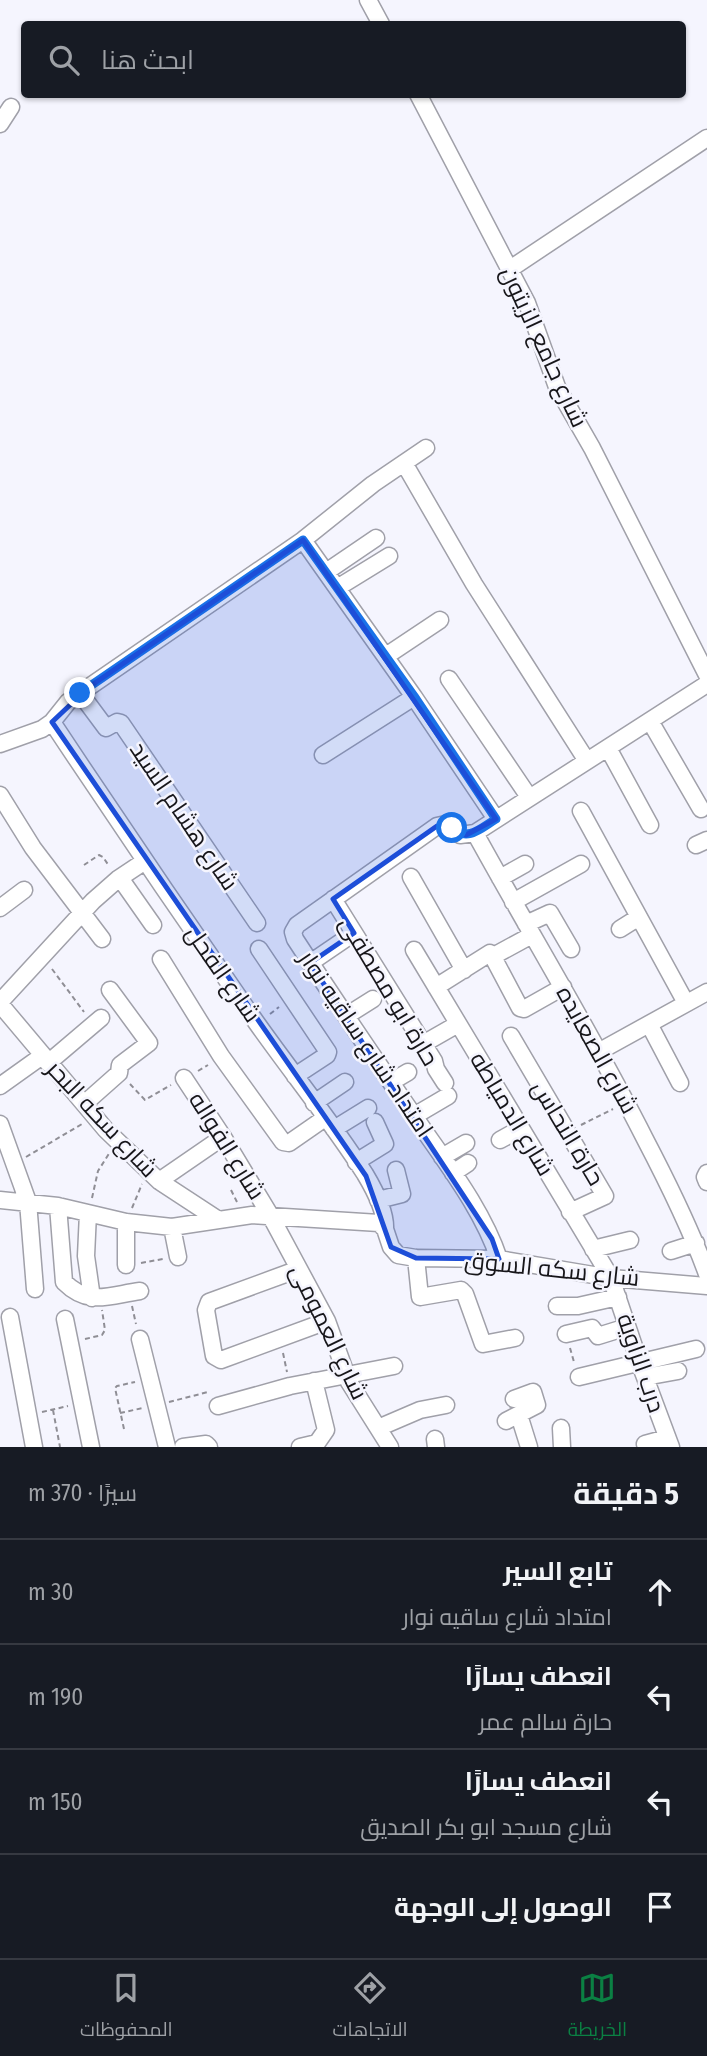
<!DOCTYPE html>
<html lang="ar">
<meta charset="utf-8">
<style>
body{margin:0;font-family:"Fira Sans Condensed",Cairo,sans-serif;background:#20242c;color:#f1f3f6;direction:rtl}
.stop{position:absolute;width:21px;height:21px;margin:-16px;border:5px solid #1a73e8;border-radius:50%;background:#fff}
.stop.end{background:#1a73e8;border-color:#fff;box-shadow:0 2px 7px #0008}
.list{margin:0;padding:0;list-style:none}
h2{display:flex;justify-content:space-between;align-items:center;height:91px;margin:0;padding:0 28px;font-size:30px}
h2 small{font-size:23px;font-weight:400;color:#9ea1a6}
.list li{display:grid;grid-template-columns:46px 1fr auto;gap:21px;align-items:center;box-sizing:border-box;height:105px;padding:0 28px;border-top:2px solid #363941}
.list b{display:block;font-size:26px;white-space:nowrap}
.list p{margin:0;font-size:23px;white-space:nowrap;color:#9ea1a6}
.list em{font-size:23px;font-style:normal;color:#9ea1a6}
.icon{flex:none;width:38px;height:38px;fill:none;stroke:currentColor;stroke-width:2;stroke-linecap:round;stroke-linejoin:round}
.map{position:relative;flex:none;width:707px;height:1447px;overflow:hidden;direction:ltr}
.search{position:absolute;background:#171b24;box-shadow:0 2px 5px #0004;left:21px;right:21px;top:21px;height:77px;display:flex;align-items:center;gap:18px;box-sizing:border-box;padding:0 24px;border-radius:7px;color:#9ea1a6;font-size:26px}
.sheet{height:511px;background:#171b24}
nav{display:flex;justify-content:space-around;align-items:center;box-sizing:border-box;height:98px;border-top:2px solid #363941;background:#171b24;font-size:19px;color:#9ea1a6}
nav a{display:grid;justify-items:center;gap:4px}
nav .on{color:#0b8043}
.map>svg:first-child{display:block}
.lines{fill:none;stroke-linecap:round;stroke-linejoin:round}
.minor-casing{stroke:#a0a0a9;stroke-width:19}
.path{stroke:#8f8e95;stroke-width:2;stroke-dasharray:5 3.5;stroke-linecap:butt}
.minor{stroke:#fff;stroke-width:16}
.route{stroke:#1a73e8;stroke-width:9}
.marked{fill:#1d4ed8;fill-opacity:0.2;stroke:#1d4ed8;stroke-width:5;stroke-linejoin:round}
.labels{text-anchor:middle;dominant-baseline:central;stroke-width:5;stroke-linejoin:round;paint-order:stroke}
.street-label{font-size:24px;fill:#17161a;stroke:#f5f5fe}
</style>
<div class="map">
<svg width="707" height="1447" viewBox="0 0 707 1447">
<rect width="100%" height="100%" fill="#f5f5fe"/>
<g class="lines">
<defs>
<path id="minor" d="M 368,0 L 381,24
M 418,94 L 527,303 L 557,387 L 592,448 L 707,675
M 0,124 L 11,107
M 510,269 L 707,138
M 404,463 L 474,584 L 587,761
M 303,540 L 414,697 L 496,819
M 326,572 L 376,538
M 337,588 L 389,556
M 386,656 L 440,620
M 449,679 L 529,797
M 80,693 L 106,728 L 117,722 L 121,723 L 257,923
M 650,721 L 701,809
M 52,722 C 119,823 187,923 256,1022 C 292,1073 332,1122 365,1174 C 374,1189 386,1211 385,1229
M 0,744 L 42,729 L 52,722 L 68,702 L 89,687 L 303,540 L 373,484 L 426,448
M 608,748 L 650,825
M 323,755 L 414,697
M 0,795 L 33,848 L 102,939
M 581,811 L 686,1003
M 475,833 C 531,935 592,1034 645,1139 C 668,1183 690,1227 707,1274
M 696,845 L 707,840
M 411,877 L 464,970
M 120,878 L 153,925
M 500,878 L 525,864
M 333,899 L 434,1061 L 436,1069 L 445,1083
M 513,902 L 581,864
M 0,908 L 24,890
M 526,924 L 550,913 L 571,949
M 620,929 L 639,917
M 532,935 L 497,954 L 494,959 L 520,1008 L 524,1009 L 563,987
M 259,949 L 328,1052 L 327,1055 L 295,1076
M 414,950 L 611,1278 L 640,1364 L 671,1447
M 161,959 L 221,1056 L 283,1142 L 289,1143 L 325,1118
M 310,963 L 354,933
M 436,987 L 490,953
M 0,1002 L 93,901 L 118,879 L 145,861
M 0,1004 L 106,1130 L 159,1181 L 217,1219
M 346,1016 L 373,999
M 649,1024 L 680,1083
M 511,1036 L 605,1196 L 570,1212
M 423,1044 L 458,1024
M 600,1051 L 707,992
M 48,1063 L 101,1018
M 184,1078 L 223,1137 L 270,1215 L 327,1321 L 349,1382 L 390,1447
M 391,1082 L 408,1072
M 0,1086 L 42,1056
M 314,1103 L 345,1082
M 84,1104 L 119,1073 L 120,1065 L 149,1043 L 110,990
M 414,1116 L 448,1096
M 0,1124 L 28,1202 L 35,1289
M 334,1129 L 368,1108
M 500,1140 L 520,1129
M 442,1157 L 466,1143
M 356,1162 L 385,1144 L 375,1122
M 453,1173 L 468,1163
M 707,1173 L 705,1177 L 707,1182
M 159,1181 L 223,1137
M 0,1200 L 58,1206 L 126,1222 L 172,1227 L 252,1215 L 379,1223 L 385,1229 L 391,1247 L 398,1255 L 416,1258 L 499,1259 L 611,1278 L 707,1286
M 378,1200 L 402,1194 L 396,1170
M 58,1206 L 64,1282 C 89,1307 110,1295 140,1291
M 88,1213 L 86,1256 L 92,1298
M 126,1222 L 126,1265
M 172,1227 L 178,1257
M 593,1249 L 630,1240
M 671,1251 L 696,1243
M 416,1258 L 420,1297 L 461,1290 L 465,1294 L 483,1344 L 515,1338
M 499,1259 C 483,1211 449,1167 421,1126 C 378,1064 336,1002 295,939 L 293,932 L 297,925 L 437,826 L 446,824 L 460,835 L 475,833 L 707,684
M 299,1269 L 209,1302 L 206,1310 L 214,1356 L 221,1360 L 327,1321
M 557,1306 L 578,1306 L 618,1297
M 10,1317 L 34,1447
M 65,1319 L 91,1447
M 566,1334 L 592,1328 L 598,1336 L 627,1327
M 140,1339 L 167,1447
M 579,1377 L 696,1349
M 645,1377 L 678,1371
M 218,1406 L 290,1386 L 394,1366
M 519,1415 L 529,1447
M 506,1421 L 537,1405 L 533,1392 L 514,1399
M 378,1428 L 420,1410 L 446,1405
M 561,1428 L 562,1447
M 435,1439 L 436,1447
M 645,1444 L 667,1438
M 183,1447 L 206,1444 L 209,1447
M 300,1447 L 317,1443 L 326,1430 L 314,1381"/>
</defs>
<use href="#minor" class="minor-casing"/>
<path class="path" d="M 84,865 L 99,855 L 103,857 L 109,866
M 52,969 L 84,1012
M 270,1014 L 279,1007
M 198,1071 L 208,1065
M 130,1084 L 145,1100 L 171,1085
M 581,1125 L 613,1109
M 26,1157 L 82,1124
M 231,1190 L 237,1202
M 92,1198 L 98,1171 L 110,1152
M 132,1208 L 142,1184
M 141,1263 L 163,1259
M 132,1306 L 136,1324
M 85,1339 L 102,1335 L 105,1330 L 102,1310
M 570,1348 L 574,1362
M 283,1353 L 287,1372
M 169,1402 L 208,1392
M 53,1410 L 60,1447
M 42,1412 L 68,1406
M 120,1413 L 143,1408
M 124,1429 L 115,1388 L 117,1386 L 135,1382"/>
<use href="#minor" class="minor"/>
</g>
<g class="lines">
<path class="route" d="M 80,693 L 303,540 L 414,696 L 496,819 C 481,828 468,842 452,828"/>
</g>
<path class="marked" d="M 303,540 L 496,819 L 466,835 L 437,826 L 333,899 L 354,933 L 310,963 L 492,1239 L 499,1259 L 416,1258 L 391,1247 L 366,1176 L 52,722 L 89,687 Z"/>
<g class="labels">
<g class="street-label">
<text transform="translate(544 347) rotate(65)">شارع جامع الزيتون</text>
<text transform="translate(184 816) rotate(56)">شارع هشام السيد</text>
<text transform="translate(223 974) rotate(55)">شارع الفحل</text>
<text transform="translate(389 991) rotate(59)">حارة ابو مصطفى</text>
<text transform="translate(366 1044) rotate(56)">امتداد شارع ساقيه نوار</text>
<text transform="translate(597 1050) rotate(61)">شارع الصعايده</text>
<text transform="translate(512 1114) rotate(59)">شارع الدمياطه</text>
<text transform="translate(102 1119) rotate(47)">شارع سكه البحر</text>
<text transform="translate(568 1133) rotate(59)">حارة النحاس</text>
<text transform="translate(227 1146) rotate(58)">شارع الفواله</text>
<text transform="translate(552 1269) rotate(6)">شارع سكه السوق</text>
<text transform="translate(329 1332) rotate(64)">شارع العمومى</text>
<text transform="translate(641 1363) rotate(71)">درب الزاوية</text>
</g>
</g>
</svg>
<div class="stop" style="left:452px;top:828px"></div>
<div class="stop end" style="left:80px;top:693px"></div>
<div class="search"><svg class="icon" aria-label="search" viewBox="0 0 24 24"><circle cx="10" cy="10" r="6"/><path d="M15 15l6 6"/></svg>ابحث هنا</div>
</div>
<section class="sheet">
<h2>5 دقيقة<small>سيرًا · 370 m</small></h2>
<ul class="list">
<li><svg class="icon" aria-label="ahead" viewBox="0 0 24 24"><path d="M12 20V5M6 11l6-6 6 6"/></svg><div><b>تابع السير</b><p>امتداد شارع ساقيه نوار</p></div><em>30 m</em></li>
<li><svg class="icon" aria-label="left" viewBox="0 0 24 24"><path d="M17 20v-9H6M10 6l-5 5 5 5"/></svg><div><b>انعطف يسارًا</b><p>حارة سالم عمر</p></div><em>190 m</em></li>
<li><svg class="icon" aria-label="left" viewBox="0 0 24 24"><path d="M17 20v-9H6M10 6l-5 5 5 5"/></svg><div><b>انعطف يسارًا</b><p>شارع مسجد ابو بكر الصديق</p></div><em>150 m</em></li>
<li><svg class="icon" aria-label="arrive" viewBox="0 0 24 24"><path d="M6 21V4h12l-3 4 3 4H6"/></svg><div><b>الوصول إلى الوجهة</b></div></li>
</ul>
</section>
<nav>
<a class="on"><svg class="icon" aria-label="map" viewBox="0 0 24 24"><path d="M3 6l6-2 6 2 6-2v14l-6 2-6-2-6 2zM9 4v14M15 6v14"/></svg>الخريطة</a>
<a><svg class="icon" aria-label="directions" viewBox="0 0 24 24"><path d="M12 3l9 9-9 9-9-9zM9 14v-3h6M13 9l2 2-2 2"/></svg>الاتجاهات</a>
<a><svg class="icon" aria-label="saved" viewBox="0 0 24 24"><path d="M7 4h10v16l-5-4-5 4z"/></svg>المحفوظات</a>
</nav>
